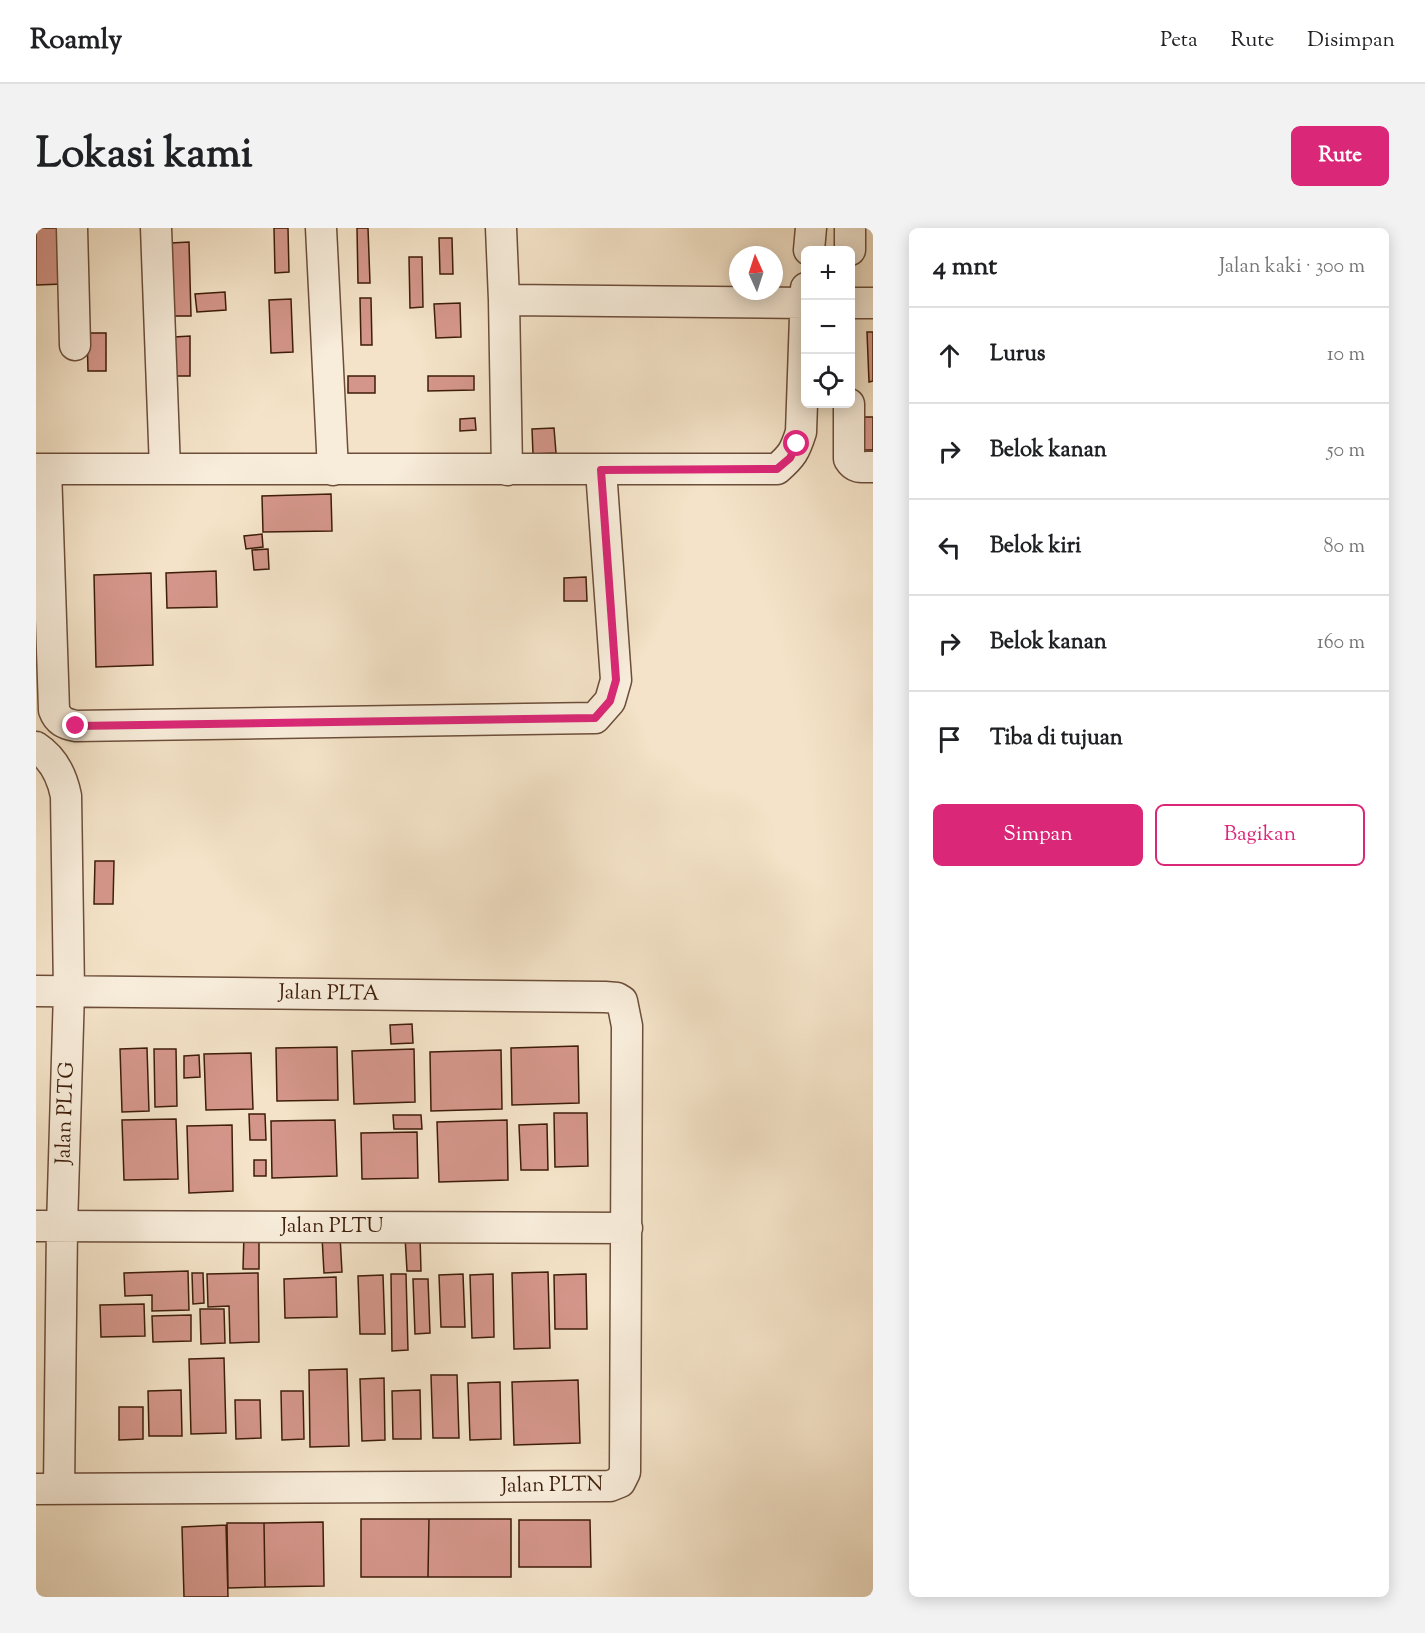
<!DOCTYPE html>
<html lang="id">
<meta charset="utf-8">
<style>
body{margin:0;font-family:"Sorts Mill Goudy",serif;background:#f2f2f2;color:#202124}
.controls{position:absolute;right:18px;top:18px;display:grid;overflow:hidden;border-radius:9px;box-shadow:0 3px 15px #0003}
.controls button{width:54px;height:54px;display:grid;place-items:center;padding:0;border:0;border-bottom:2px solid #e0e0e0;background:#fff;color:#202124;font:30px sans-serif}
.compass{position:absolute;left:693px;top:18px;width:54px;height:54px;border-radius:50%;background:#fff;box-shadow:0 3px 15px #0003;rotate:357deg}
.stop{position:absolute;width:18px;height:18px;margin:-14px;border:4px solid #db2777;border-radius:50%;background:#fff}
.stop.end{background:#db2777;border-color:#fff;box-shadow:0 2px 6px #0008}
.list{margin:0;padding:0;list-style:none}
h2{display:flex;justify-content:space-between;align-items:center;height:78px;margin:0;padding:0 24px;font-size:26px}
h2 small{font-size:20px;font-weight:400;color:#757577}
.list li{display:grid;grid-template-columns:39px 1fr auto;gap:18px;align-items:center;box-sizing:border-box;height:96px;padding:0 24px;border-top:2px solid #e0e0e0}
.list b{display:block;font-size:22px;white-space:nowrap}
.list em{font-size:20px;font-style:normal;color:#757577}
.actions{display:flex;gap:12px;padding:18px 24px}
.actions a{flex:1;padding:14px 0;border:2px solid #db2777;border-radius:9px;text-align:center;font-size:21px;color:#db2777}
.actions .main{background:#db2777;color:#fff}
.icon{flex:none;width:33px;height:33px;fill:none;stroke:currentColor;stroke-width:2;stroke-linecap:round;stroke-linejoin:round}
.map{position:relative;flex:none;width:837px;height:1369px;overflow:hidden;border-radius:9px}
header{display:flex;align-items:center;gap:36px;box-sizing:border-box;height:84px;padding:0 30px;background:#fff;border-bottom:2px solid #e0e0e0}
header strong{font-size:28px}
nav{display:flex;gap:33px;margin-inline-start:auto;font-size:21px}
.intro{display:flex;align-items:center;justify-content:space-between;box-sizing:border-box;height:144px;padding:0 36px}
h1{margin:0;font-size:42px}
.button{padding:15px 27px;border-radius:9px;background:#db2777;color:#fff;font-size:21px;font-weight:700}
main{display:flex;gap:36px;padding:0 36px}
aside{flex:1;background:#fff;border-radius:9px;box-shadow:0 3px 15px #0003}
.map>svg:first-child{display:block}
.building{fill:#d4968a;stroke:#3e1d0a;stroke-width:1.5}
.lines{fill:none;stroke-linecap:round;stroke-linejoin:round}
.minor-casing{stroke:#6c4e3a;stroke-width:33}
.minor{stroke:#f8eddb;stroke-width:30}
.route{stroke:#db2777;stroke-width:8}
.labels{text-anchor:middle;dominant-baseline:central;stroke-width:4.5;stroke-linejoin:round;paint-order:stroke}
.street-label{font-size:21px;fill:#3e1d0a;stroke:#f8eddb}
</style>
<header>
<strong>Roamly</strong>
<nav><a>Peta</a><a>Rute</a><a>Disimpan</a></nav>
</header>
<div class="intro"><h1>Lokasi kami</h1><a class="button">Rute</a></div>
<main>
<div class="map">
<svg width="837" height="1369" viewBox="0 0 837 1369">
<rect width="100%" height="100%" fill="#f4e3c8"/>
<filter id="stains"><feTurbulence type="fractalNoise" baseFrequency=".00333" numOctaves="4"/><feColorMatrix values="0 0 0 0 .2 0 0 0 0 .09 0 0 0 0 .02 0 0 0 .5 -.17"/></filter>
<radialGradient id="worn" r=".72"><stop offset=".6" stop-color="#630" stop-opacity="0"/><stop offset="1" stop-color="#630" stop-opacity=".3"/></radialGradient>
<path class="building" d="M 0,0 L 26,0 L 27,56 L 0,57 Z
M 238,0 L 252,0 L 253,44 L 239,45 Z
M 321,0 L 332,0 L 334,55 L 322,55 Z
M 403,10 L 416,10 L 417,46 L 404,46 Z
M 153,14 L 155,88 L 137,88 L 135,15 Z
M 373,29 L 386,29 L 387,79 L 374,80 Z
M 189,64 L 190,82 L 161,84 L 159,66 Z
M 324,70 L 335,70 L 336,117 L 325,117 Z
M 255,71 L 257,124 L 235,125 L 233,72 Z
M 424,75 L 425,109 L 400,110 L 398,76 Z
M 831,104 L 837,104 L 837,153 L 833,154 Z
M 51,105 L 70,105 L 70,143 L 52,143 Z
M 154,108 L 154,148 L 139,148 L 138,109 Z
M 312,148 L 339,148 L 339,165 L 312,165 Z
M 392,148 L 438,148 L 438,162 L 392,163 Z
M 824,189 L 837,189 L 837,222 L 825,222 Z
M 439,190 L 440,202 L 424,203 L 424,191 Z
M 518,200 L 520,225 L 497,226 L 496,201 Z
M 295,266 L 296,303 L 227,304 L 226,268 Z
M 226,306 L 227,319 L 210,321 L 208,308 Z
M 232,321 L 233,341 L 218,342 L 216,322 Z
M 180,343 L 181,379 L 131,380 L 130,345 Z
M 115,345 L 117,437 L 60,439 L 58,347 Z
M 550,349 L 551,373 L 528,373 L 528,350 Z
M 59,633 L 78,633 L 77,676 L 58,676 Z
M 376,796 L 377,815 L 355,816 L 354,797 Z
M 542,818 L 543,875 L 476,877 L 475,820 Z
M 301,819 L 302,872 L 241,873 L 240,820 Z
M 111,820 L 113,883 L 86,884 L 84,821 Z
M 118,821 L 140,821 L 141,878 L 119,879 Z
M 378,821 L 379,874 L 318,876 L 316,823 Z
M 465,822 L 466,881 L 395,883 L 394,824 Z
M 215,825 L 217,881 L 170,882 L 168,826 Z
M 163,827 L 164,849 L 148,850 L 148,828 Z
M 518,885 L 551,885 L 552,938 L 519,939 Z
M 213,886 L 229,886 L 230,912 L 214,912 Z
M 357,887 L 385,887 L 386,901 L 358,901 Z
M 140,891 L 142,951 L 88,952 L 86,892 Z
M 299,892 L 301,948 L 236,950 L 235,893 Z
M 471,892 L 472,952 L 403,954 L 401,894 Z
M 511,896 L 512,942 L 485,942 L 483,897 Z
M 196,897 L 197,963 L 153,965 L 151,898 Z
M 381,904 L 382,950 L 326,951 L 325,905 Z
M 218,932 L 230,932 L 230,948 L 218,948 Z
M 208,1006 L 223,1006 L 223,1041 L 207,1041 Z
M 304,1008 L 306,1044 L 288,1045 L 286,1009 Z
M 369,1009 L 384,1009 L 385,1043 L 371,1043 Z
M 152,1043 L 153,1082 L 116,1083 L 116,1067 L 89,1068 L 88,1045 Z
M 512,1044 L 514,1120 L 478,1121 L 476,1045 Z
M 156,1045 L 167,1045 L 168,1075 L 157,1076 Z
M 222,1045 L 223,1114 L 194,1115 L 193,1078 L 172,1079 L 171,1046 Z
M 355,1046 L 370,1046 L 372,1122 L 356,1123 Z
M 427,1046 L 429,1099 L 405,1099 L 403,1047 Z
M 457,1046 L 458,1109 L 436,1110 L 434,1047 Z
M 550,1046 L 551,1101 L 519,1101 L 518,1047 Z
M 347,1047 L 349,1106 L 324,1106 L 322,1048 Z
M 300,1049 L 301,1089 L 249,1090 L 248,1051 Z
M 377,1051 L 392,1051 L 394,1105 L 379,1106 Z
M 108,1076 L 109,1108 L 65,1109 L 64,1077 Z
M 164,1081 L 188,1081 L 189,1115 L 165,1116 Z
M 155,1087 L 155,1113 L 117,1114 L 116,1088 Z
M 188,1130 L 190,1205 L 155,1206 L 153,1131 Z
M 311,1141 L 313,1218 L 274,1219 L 273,1142 Z
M 395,1147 L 421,1147 L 423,1210 L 397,1210 Z
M 348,1150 L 349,1212 L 326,1213 L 324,1151 Z
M 542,1152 L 544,1215 L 478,1217 L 476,1154 Z
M 464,1154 L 465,1211 L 434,1212 L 432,1155 Z
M 145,1162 L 146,1208 L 113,1208 L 112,1163 Z
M 384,1162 L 385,1211 L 357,1211 L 356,1163 Z
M 245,1163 L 267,1163 L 268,1211 L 246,1212 Z
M 199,1172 L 224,1172 L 225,1210 L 200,1211 Z
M 83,1179 L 107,1179 L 107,1211 L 83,1212 Z
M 325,1291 L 393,1291 L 392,1349 L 325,1349 Z
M 393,1291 L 475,1291 L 475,1349 L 392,1349 Z
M 483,1292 L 554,1292 L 555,1339 L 483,1339 Z
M 287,1294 L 288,1358 L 229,1359 L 228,1295 Z
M 191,1295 L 228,1295 L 229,1359 L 192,1360 Z
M 190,1297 L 192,1369 L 148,1369 L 146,1299 Z"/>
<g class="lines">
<defs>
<path id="minor" d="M 36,0 L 39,117
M 120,0 L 129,241
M 285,0 L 297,242
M 465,0 L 468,72 L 471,242
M 814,0 L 814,22
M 773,22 L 775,0
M 468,72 L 768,75
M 814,75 L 837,75
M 813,176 L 813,231 C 819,241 826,239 837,239
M 0,241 L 741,241 C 756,228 759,223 765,204 L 770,60
M 10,241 L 18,482 C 22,493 29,496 40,498 L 559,490 L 574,473 L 580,452 L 565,242
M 0,519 C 17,530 26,548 30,568 L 33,763 L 26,999 L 23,1261
M 0,763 L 569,769 L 581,770 L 586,773 L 591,798 L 589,1244 L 584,1254 L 574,1258 L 0,1261
M 0,998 L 591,1000"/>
</defs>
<use href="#minor" class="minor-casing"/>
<use href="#minor" class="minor"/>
</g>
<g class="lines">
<path class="route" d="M 40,498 L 559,490 L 574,473 L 580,452 L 565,242 L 741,241 L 754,230 L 761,216"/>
</g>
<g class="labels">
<g class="street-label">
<text transform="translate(293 766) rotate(1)">Jalan PLTA</text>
<text transform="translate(30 885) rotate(-88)">Jalan PLTG</text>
<text x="296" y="999">Jalan PLTU</text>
<text transform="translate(516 1258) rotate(-1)">Jalan PLTN</text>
</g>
</g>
<rect width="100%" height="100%" filter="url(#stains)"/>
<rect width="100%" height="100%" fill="url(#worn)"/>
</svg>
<div class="controls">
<button>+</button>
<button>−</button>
<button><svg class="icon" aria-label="locate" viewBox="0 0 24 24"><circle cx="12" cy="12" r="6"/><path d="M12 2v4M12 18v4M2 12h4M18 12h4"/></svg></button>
</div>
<svg class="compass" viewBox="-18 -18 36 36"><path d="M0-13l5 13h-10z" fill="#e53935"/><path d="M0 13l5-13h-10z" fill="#757577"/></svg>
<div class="stop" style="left:761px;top:216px"></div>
<div class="stop end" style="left:40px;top:498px"></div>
</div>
<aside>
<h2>4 mnt<small>Jalan kaki · 300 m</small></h2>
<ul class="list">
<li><svg class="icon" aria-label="ahead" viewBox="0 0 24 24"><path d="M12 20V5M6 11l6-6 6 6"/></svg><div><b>Lurus</b></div><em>10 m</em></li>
<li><svg class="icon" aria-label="right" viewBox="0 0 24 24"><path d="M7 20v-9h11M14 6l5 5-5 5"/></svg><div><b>Belok kanan</b></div><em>50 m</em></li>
<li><svg class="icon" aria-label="left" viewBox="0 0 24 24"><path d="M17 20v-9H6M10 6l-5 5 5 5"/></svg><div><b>Belok kiri</b></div><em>80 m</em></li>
<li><svg class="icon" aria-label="right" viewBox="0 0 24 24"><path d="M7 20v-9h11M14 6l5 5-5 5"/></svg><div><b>Belok kanan</b></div><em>160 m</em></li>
<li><svg class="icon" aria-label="arrive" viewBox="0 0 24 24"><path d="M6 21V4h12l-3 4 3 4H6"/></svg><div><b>Tiba di tujuan</b></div></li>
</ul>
<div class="actions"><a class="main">Simpan</a><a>Bagikan</a></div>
</aside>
</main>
